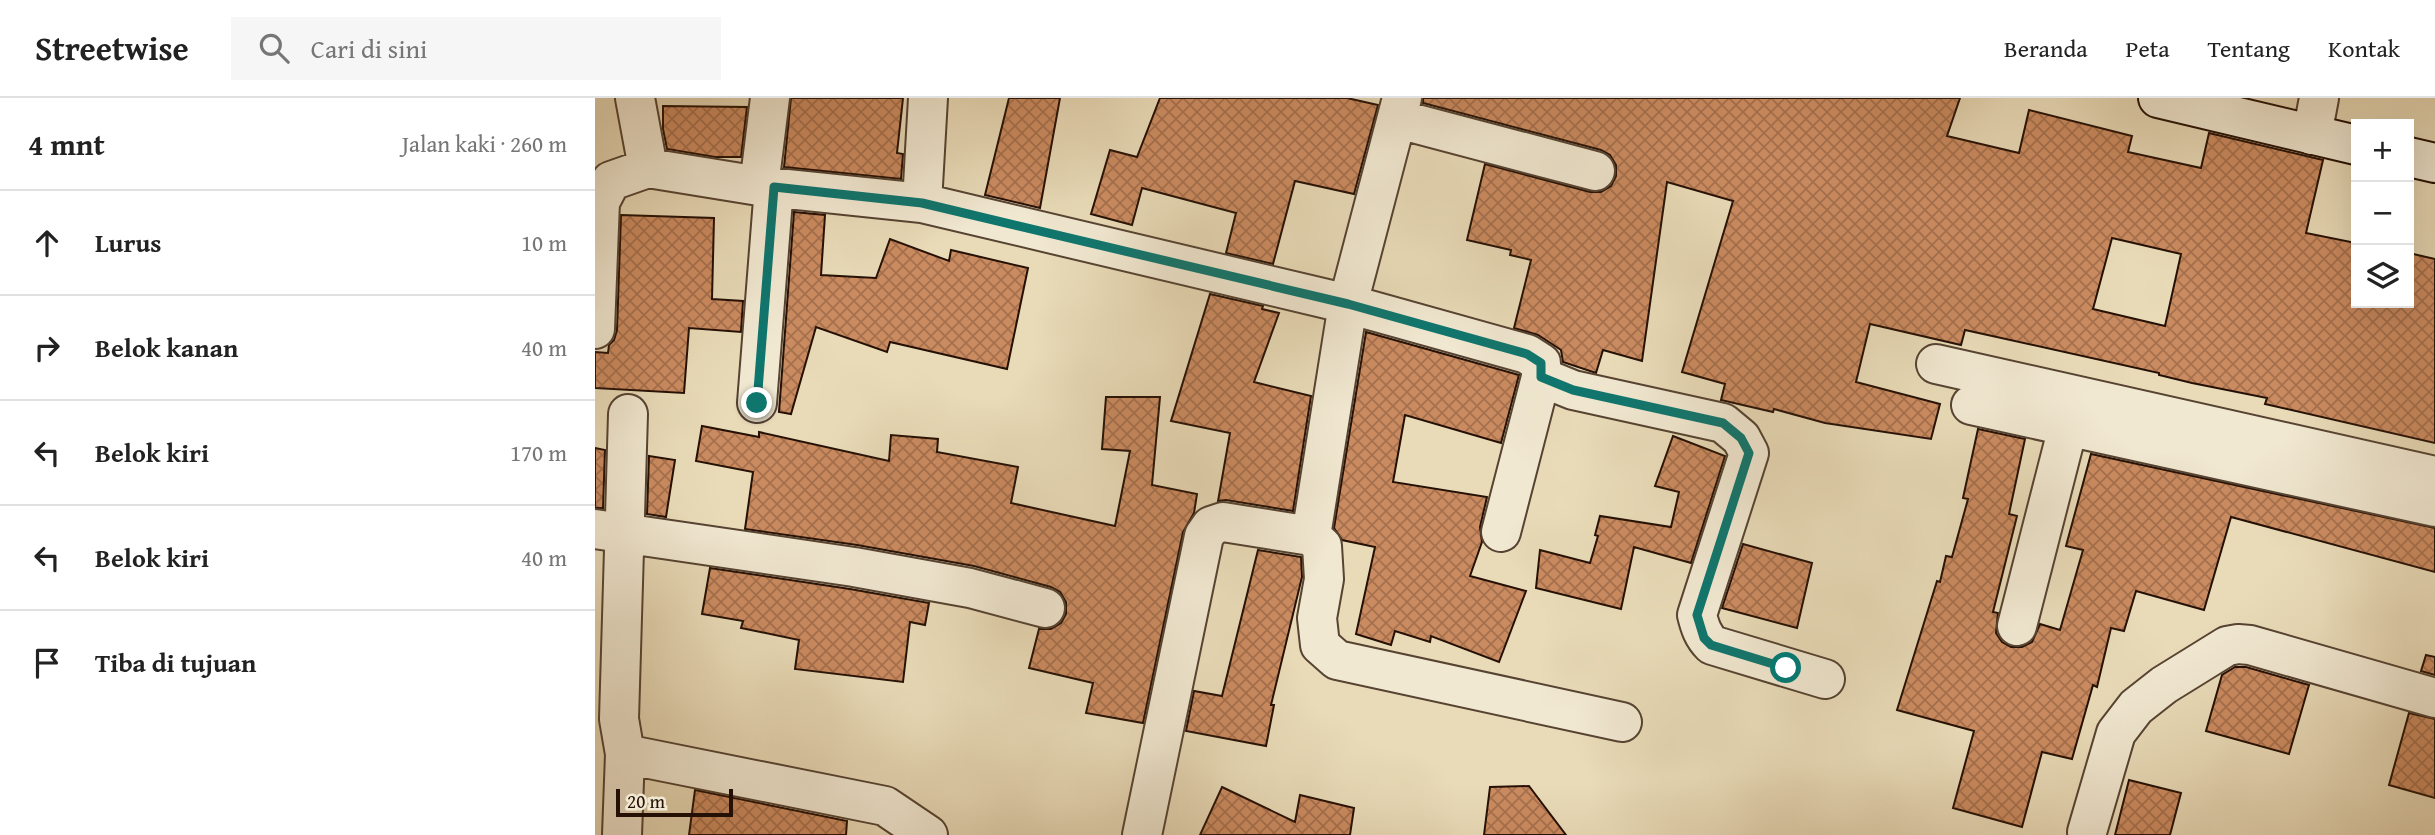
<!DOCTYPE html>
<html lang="id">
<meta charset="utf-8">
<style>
body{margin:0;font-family:"Gentium Book Plus",serif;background:#f6f6f6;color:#222}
.controls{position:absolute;right:21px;top:21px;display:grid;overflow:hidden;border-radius:0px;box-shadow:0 7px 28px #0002}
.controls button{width:63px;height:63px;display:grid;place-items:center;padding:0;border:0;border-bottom:2px solid #e0e0e0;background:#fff;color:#222;font:35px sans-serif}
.scale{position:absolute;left:21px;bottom:18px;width:117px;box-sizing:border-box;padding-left:7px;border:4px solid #251005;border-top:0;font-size:19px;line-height:24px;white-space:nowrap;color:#251005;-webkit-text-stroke:5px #f1e8d1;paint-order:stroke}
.stop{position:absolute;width:21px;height:21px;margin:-16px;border:5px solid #0f766e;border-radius:50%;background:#fff}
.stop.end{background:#0f766e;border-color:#fff;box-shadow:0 2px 7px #0008}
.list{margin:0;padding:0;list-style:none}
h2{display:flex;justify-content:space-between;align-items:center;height:91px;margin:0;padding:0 28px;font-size:30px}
h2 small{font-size:23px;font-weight:400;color:#767676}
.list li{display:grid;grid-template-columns:46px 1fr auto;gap:21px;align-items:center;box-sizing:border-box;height:105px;padding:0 28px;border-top:2px solid #e0e0e0}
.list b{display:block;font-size:26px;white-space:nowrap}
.list em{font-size:23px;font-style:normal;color:#767676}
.icon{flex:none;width:38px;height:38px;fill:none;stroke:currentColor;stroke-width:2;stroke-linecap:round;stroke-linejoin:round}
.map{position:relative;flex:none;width:1840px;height:737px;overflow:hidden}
header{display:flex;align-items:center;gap:42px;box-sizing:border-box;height:98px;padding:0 35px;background:#fff;border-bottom:2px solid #e0e0e0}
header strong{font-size:33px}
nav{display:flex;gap:38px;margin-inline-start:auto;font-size:24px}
.search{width:490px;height:63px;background:#f6f6f6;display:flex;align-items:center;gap:18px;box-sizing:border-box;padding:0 24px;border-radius:0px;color:#767676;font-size:26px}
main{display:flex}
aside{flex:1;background:#fff}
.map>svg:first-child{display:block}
.building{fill:url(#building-cross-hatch);stroke:#251005;stroke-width:2;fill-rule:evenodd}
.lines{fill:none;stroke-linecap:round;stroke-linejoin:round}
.street-casing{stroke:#564332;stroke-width:42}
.secondary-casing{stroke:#251005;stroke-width:42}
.street{stroke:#f1e8d1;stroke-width:38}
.secondary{stroke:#f1e8d1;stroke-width:38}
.route{stroke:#0f766e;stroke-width:9}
</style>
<header>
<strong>Streetwise</strong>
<div class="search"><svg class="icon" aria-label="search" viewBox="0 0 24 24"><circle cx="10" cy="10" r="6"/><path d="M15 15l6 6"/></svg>Cari di sini</div>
<nav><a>Beranda</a><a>Peta</a><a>Tentang</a><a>Kontak</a></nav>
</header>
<main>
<aside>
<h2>4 mnt<small>Jalan kaki · 260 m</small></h2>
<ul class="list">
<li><svg class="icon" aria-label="ahead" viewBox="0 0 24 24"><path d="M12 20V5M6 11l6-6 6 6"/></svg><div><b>Lurus</b></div><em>10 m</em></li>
<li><svg class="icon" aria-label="right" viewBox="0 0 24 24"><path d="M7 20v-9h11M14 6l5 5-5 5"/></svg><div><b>Belok kanan</b></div><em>40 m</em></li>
<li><svg class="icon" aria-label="left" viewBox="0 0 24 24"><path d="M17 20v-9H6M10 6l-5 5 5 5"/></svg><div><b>Belok kiri</b></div><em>170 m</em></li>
<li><svg class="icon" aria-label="left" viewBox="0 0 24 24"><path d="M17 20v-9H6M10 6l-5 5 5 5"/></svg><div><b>Belok kiri</b></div><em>40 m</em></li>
<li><svg class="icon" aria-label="arrive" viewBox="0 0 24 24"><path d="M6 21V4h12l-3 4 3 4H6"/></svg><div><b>Tiba di tujuan</b></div></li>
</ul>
</aside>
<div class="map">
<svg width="1840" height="737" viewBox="0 0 1840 737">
<defs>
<pattern id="building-cross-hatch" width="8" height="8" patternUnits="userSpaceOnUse" patternTransform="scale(1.75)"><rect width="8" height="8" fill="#cb8b60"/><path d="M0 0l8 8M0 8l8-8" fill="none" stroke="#a5704d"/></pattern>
</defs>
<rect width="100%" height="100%" fill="#e9dbb8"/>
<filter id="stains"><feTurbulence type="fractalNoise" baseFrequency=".00286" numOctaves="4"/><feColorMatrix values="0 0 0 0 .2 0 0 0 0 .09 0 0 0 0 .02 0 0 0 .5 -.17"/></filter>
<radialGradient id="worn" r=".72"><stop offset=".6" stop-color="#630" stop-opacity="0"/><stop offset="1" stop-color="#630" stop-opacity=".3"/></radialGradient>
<path class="building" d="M 196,0 L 308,0 L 302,55 L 308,56 L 306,81 L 189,69 Z
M 414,0 L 465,0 L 445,110 L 390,97 Z
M 565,0 L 752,0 L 783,7 L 759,96 L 700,83 L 678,166 L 631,155 L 641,115 L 547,90 L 537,127 L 496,116 L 515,52 L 542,59 Z
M 828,0 L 1365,0 L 1352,38 L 1424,55 L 1434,12 L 1537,38 L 1533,54 L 1606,70 L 1614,35 L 1728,62 L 1711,135 L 1761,145 L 1761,205 L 1814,205 L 1814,155 L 1840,161 L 1840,345 L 1670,306 L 1672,300 L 1597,285 L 1564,277 L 1564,275 L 1370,232 L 1366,247 L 1275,226 L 1261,284 L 1345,306 L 1336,341 L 1230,325 L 1179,311 L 1178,314 L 1126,302 L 1130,286 L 1087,274 L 1138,103 L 1072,84 L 1047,263 L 1008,252 L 1001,275 L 968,264 L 966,252 L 943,237 L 919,230 L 936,162 L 915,157 L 916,152 L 872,142 L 890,66 L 995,94 L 1006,94 L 1016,88 L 1021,78 L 1021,67 L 1015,57 L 1006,52 L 828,5 ZM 1517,140 L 1586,156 L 1570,228 L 1498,211 Z
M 68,8 L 152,9 L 146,59 L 120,59 L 72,51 L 68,31 Z
M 199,114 L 230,117 L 226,177 L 281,180 L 295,141 L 354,163 L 356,152 L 433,170 L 412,271 L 295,244 L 292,254 L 221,229 L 196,316 L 184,314 Z
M 26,117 L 119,120 L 117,201 L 148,203 L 146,234 L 94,230 L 89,295 L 0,290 L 0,254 L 13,255 L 14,247 L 19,242 L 22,232 Z
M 615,196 L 668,208 L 667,211 L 684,215 L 659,284 L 716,298 L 698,413 L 631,402 L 623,403 L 635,335 L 576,323 Z
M 771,234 L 924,277 L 906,345 L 810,317 L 798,384 L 892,399 L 885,429 L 887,444 L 875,478 L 931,493 L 904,564 L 836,538 L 835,544 L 800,533 L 796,547 L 761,536 L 780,449 L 747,442 L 739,430 Z
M 511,299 L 565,299 L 557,387 L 602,396 L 599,415 L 588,434 L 548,625 L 491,615 L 498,585 L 434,570 L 444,531 L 456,531 L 466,525 L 471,516 L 471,504 L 465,494 L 456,489 L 379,468 L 262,447 L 150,431 L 158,374 L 101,363 L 107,328 L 164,339 L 164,334 L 294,363 L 296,337 L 343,341 L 342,354 L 423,369 L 416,405 L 520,428 L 535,353 L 507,351 Z
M 1383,331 L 1430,341 L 1414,416 L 1422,418 L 1398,514 L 1403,515 L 1401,535 L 1407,544 L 1416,549 L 1427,549 L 1437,544 L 1445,526 L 1465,532 L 1488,452 L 1471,448 L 1496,356 L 1840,430 L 1840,474 L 1636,419 L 1609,512 L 1541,493 L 1529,533 L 1516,530 L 1502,589 L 1498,587 L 1477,661 L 1447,654 L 1427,729 L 1358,710 L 1379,633 L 1302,612 L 1342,483 L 1345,484 L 1351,458 L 1357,459 L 1373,401 L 1368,400 Z
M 1078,338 L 1130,358 L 1096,465 L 1039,449 L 1026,511 L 941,490 L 945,452 L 995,465 L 1003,438 L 1000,437 L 1005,418 L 1076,429 L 1084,394 L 1060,388 Z
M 0,350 L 10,352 L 8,410 L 0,410 Z
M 54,358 L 80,362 L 71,419 L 52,416 Z
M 1148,446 L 1217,465 L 1202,530 L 1127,510 Z
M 663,452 L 706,459 L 707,479 L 676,607 L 679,607 L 671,648 L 591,633 L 599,593 L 627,598 Z
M 115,470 L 255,491 L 334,505 L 330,527 L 315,524 L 308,584 L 200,571 L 204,542 L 146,530 L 148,523 L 107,516 Z
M 1831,557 L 1840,559 L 1840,577 L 1826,573 Z
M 1640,569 L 1651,569 L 1714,587 L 1694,656 L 1611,633 L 1627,577 Z
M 1814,615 L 1840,621 L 1840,700 L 1794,687 Z
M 1534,682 L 1586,695 L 1575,737 L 1520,737 Z
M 934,688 L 971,737 L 889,737 L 895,689 Z
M 627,689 L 700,724 L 705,697 L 759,710 L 755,737 L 605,737 Z
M 100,692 L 252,723 L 251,737 L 94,737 Z"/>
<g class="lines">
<defs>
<path id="street" d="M 803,21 L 1000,73
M 1717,37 L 1724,0
M 53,70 L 164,88 L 327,105 L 753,206 L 932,256 L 946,265 L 946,279 L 906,434
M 164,88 L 175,0
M 327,105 L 333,0
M 0,231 L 5,104 L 16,83 L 53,70 L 40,0
M 1341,266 L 1840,378
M 946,279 L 978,292 L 1128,325 L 1146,340 L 1154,355 L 1102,517 C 1105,529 1108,538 1117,547 L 1230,581
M 162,305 L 179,89
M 1376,307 L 1840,409
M 0,431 L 259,469 L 375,490 L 450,510
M 716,438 L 753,206 L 807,0
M 1422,528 L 1473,329
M 30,656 L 290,708 L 333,737
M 1492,734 L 1521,635 L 1541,609 L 1569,587 L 1632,548 L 1643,546 L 1655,547 L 1840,600
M 27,737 L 30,656 L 24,621 L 33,316
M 547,737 L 609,438 L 616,428 L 628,424 L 716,438 L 727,448 L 729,481 L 722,520 L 725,547 L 742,562 L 1027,624"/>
<path id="secondary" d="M 1563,0 L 1761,47
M 1814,59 L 1840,65"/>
</defs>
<use href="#street" class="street-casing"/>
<use href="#secondary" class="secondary-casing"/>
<use href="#street" class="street"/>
<use href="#secondary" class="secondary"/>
</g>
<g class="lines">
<path class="route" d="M 162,305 L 179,89 L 327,105 L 753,206 L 932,256 L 946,265 L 946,279 L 978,292 L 1128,325 L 1146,340 L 1154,355 L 1102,517 L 1109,540 L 1116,547 L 1191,570"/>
</g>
<rect width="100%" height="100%" filter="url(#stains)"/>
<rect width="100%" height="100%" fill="url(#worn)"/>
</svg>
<div class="controls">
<button>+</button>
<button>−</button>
<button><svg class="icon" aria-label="layers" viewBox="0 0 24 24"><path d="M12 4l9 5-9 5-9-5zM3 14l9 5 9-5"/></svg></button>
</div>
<div class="scale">20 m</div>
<div class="stop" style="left:1191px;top:570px"></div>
<div class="stop end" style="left:162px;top:305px"></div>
</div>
</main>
